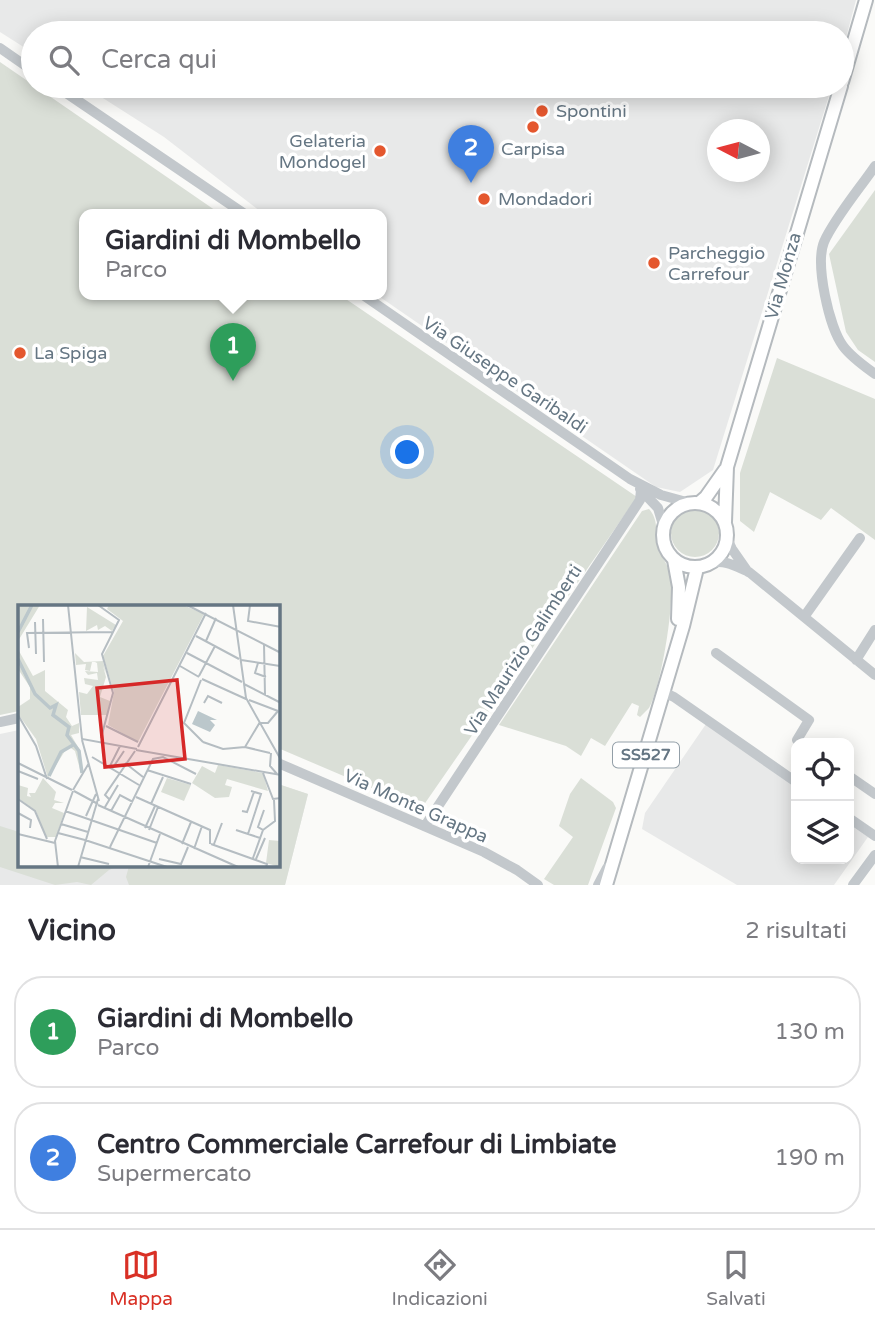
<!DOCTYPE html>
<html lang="it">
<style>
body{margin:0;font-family:"Varela Round",sans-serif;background:#f2f2f3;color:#2b2b33}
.controls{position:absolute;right:21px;bottom:21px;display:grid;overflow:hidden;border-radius:14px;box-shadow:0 4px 18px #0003}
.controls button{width:63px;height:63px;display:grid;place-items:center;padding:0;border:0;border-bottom:2px solid #e1e1e2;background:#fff;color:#2b2b33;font:35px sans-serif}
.compass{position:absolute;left:707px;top:119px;width:63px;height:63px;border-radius:50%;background:#fff;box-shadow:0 4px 18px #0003;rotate:276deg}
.you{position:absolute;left:408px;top:453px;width:24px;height:24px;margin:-18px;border:5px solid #fff;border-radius:50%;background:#1a73e8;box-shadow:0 0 0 10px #1a73e833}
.badge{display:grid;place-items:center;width:46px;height:46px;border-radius:50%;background:#d93025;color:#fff;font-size:23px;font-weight:700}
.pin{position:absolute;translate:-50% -58px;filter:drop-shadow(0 2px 4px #0008)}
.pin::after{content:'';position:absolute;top:37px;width:24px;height:21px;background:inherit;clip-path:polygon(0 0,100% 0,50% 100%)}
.popup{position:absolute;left:79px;top:209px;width:308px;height:91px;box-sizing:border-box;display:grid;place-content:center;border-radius:14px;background:#fff;filter:drop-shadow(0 2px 5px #0005);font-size:23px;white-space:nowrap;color:#7c7c81}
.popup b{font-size:26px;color:#2b2b33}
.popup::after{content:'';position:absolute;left:50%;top:100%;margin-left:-14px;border:14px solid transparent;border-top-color:#fff}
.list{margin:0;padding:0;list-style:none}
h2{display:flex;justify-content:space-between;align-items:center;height:91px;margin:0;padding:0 28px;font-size:30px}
h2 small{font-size:23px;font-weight:400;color:#7c7c81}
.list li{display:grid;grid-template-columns:46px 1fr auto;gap:21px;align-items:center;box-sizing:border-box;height:112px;margin:0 14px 14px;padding:0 14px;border:2px solid #e1e1e2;border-radius:28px}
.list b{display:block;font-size:26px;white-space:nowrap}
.list p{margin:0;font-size:23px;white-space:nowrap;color:#7c7c81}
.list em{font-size:23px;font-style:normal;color:#7c7c81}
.icon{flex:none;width:38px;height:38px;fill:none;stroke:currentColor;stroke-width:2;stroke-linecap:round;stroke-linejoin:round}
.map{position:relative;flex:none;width:875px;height:885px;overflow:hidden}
.search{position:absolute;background:#fff;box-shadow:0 4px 18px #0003;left:21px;right:21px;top:21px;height:77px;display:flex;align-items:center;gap:18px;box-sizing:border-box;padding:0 24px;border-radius:38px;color:#7c7c81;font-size:26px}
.sheet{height:343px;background:#fff}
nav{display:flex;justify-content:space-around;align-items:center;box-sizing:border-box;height:98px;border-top:2px solid #e1e1e2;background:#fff;font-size:19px;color:#7c7c81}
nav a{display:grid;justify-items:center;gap:4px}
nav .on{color:#d93025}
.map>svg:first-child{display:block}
.built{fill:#e8e9e9;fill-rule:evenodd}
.green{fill:#dadfd7}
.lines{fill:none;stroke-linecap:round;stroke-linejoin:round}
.major-casing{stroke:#b5babe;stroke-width:16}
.minor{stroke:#c3c8cc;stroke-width:10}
.major{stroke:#fff;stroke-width:12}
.poi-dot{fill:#e4572e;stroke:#fff;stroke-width:2.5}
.labels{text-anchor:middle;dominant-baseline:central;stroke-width:7;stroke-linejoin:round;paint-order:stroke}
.shield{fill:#fff;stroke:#939fa8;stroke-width:2}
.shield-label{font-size:16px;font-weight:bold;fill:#657683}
.poi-label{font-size:18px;fill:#657683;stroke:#fff;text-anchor:start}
.street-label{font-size:18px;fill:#657683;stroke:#fff}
.inset-river{fill:none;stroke:#bbc7cb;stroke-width:3.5}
.inset-road{fill:none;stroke:#b5bdc2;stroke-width:2}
.view{fill:#d62828;fill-opacity:0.15;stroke:#d62828;stroke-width:3.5}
.inset-edge{fill:none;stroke:#657683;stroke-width:3.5}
</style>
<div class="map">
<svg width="875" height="885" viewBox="0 0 875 885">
<rect width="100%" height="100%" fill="#fafaf8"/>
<path class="built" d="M 0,0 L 856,0 L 842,53 L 842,33 L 33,33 L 33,53 L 0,32 Z
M 84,86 L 832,86 L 713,470 L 680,492 L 656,487 L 377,295 L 382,295 L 382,215 L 265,215 L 164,137 ZM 718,130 L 760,130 L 760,172 L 718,172 Z
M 706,724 L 796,787 L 796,859 L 849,859 L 849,824 L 868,837 L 834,885 L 737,885 L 642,829 L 645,813 Z
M 19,730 L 19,866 L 278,866 L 278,784 L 308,794 L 285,885 L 0,885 L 0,734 Z"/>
<path class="green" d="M 0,62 L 222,215 L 84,215 L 84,295 L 340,295 L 637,497 L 421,809 L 278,748 L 278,607 L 19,607 L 19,711 L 0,715 Z
M 875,190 L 875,362 L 858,350 L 846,332 L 829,254 Z
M 777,358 L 875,399 L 875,540 L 831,508 L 821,520 L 770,492 L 754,532 L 740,521 L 740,473 Z
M671 533a24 24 0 1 1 48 0a24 24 0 1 1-48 0Z
M 649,509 C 659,520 655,532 658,545 C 660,555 668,564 670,575 C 676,598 661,687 649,708 L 640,717 L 637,715 L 639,706 L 632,703 L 605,746 L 591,738 L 581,756 L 566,746 L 499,725 L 642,511 Z
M 581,778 L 613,802 L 616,808 L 588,885 L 554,885 L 544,879 L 573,837 L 559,826 L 570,794 Z
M 278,784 L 308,794 L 285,885 L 129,885 L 126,877 L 129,866 L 278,866 Z
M 0,826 L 19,832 L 19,866 L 118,866 L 109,870 L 91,885 L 77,882 L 55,885 L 0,867 Z"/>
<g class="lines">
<defs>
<path id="major" d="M 842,82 L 866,0
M663 535a32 32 0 1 1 64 0a32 32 0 1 1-64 0Z
M 699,503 L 706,497 L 725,470
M 725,522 L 727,467 L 841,86
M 674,560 L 679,587 L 678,619
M 606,885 L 683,626 L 697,568"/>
</defs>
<use href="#major" class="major-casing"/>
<path class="minor" d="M 0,48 L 33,71
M 56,86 L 246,215
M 875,166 C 860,188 834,219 824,242 C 815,264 829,327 843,346 C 851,357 864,366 875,374
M 363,295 L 630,479 L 661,495 L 690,503
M 640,489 L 658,508 L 664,528
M 727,539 L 732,549 L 748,572
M 711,563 C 725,559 737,567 749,572 L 875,675
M 804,617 L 860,538
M 716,653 L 809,720 L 797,740 L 802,743
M 856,660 L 875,630
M 663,692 L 674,697 L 796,782
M 0,722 L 19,718
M 278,763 L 484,852 L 517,870 L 538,885
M 849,776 L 875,794
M 849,818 L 875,836
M 425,826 L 640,500 L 641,490
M 598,885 L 607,868
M 853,885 L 875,855"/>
<use href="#major" class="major"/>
</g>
<g class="poi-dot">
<circle cx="542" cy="111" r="7"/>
<circle cx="533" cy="127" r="7"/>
<circle cx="380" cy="151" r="7"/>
<circle cx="484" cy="199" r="7"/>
<circle cx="654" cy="263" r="7"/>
<circle cx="20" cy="353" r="7"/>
</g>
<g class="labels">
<rect class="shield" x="613" y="742.5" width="66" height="25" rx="5"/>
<g class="shield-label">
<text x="646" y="755">SS527</text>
</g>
<g class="poi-label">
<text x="556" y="111">Spontini</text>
<text x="366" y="141" text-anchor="end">Gelateria<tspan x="366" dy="21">Mondogel</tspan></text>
<text x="533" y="149" text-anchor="middle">Carpisa</text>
<text x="498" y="199">Mondadori</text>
<text x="668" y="253">Parcheggio<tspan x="668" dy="21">Carrefour</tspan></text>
<text x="34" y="353">La Spiga</text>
</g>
<g class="street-label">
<text transform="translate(783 276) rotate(-74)">Via Monza</text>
<text transform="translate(505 375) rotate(34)">Via Giuseppe Garibaldi</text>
<text transform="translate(523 650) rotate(-57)">Via Maurizio Galimberti</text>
<text transform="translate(416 806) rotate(24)">Via Monte Grappa</text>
</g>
</g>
<g transform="translate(18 605)">
<rect width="262" height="262" fill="#fafaf8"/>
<path d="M 0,0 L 22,0 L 0,36 ZM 91,0 L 165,0 L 186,9 L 120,137 L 90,120 L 96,87 L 85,51 L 105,16 L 89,4 ZM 69,2 L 98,20 L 94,26 L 87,21 L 80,25 L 79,20 L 68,26 ZM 1,46 L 15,71 L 27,65 L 27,86 L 50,105 L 48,112 L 54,121 L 61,118 L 61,128 L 53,130 L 63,147 L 63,168 L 57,146 L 50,141 L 30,173 L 18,134 L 0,109 L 0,102 L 12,94 L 12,82 L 0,64 ZM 57,48 L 66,57 L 85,56 L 88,69 L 85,61 L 88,72 L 82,92 L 92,96 L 90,110 L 63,110 L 61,87 L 69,89 L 75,81 L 67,79 L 66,73 L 80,75 L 79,68 L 70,70 L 67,66 L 80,67 L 79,58 L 83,60 L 77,57 L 74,57 L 72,66 L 67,65 L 68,59 L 58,60 ZM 200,160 L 245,168 L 250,186 L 209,174 L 207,180 L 214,182 L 211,192 L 197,193 L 174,178 L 184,161 L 197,168 ZM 25,173 L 38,187 L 36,195 L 46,198 L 37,198 L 34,203 L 46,208 L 38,232 L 28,232 L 18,206 L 0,193 L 0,180 L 10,183 L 9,191 L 13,192 L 11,188 L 17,188 ZM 149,173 L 173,180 L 166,196 L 143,187 ZM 251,235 L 262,236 L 262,262 L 248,258 Z" fill="#dadfd7"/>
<path d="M 180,106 L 199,115 L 192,115 L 197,120 L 192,127 L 174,119 Z" fill="#bbc7cb"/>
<path class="inset-river" d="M 0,27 L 14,0M 0,54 L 17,89 L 32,103 L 38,100 L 35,110 L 51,122 L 49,130 L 61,146 L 64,168M 31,171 L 43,147 L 55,140"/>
<path class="inset-road" d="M 50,0 L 64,134 L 119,144M 80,0 L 101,15 L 84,49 L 95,88 L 83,133M 169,0 L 263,48M 215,0 L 228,93 L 263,155M 232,0 L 230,16 L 263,22M 25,14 L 26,57M 17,17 L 18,49M 178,31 L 221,54M 188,36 L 198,13M 246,39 L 247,90M 11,43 L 9,28 L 95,27M 169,48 L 224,77M 223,55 L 262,61M 240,58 L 237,68 L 248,72M 162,61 L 181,72M 181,71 L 197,41M 184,74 L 228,94M 183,75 L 166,118 L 185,137M 226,79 L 263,98M 231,95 L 260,106M 186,98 L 190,91 L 204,98M 0,110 L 18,141 L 29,174M 242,117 L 227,142 L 252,148M 242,118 L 250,118 L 260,106M 88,121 L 120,137M 64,135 L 81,196M 185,137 L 205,144 L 227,142M 120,142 L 188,8M 118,145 L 263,170M 253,148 L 252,161 L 259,169M 74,152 L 121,180M 0,158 L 54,185M 107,158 L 125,172M 91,163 L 102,141M 94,164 L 106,146M 129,165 L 173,179M 0,166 L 20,174M 245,168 L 255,194 L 263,193M 55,185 L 71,158M 56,186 L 80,199M 118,192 L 192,225 L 192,239M 0,194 L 17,206 L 29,234M 91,194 L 87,190 L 117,146M 133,199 L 145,172M 80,200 L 220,262M 87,202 L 100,180M 47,206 L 139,238M 93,206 L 102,190 L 115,197M 224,206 L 229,207 L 236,187M 0,208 L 13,215 L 12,223M 68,211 L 78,189M 43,219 L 70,227M 127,223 L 137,201M 131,225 L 140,202M 218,225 L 242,233M 245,225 L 257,216 L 256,195M 40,228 L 67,235M 0,229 L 37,238M 230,229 L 243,189 L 233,186M 67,235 L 149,262M 164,239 L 173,217M 193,239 L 249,259 L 248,262M 196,239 L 204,218M 92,242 L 135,154 L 145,152 L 178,169M 176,244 L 184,221M 62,252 L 91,259M 235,253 L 245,225 L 240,222 L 246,205M 141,254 L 163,259 L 170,242M 238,254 L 247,233M 40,262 L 37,236 L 55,186M 60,262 L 80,194M 130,262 L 142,229"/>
<path class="view" d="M 159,75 L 167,154 L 87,162 L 79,83 Z"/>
<rect width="262" height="262" class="inset-edge"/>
</g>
</svg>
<div class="controls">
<button><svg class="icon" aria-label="locate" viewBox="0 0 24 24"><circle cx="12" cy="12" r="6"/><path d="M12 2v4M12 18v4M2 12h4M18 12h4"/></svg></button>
<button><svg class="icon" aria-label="layers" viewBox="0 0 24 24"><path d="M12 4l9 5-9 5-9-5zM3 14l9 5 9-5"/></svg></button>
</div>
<svg class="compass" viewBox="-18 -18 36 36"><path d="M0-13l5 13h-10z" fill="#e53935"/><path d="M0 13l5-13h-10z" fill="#7c7c81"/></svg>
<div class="you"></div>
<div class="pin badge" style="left:233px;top:381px;background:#2e9e5b">1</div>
<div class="popup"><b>Giardini di Mombello</b>Parco</div>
<div class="pin badge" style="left:471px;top:183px;background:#3f7fe0">2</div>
<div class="search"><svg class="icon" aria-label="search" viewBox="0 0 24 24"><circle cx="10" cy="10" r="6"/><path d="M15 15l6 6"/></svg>Cerca qui</div>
</div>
<section class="sheet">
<h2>Vicino<small>2 risultati</small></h2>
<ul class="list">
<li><span class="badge" style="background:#2e9e5b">1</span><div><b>Giardini di Mombello</b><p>Parco</p></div><em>130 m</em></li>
<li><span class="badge" style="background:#3f7fe0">2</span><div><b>Centro Commerciale Carrefour di Limbiate</b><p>Supermercato</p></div><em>190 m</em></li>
</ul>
</section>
<nav>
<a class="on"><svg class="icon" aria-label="map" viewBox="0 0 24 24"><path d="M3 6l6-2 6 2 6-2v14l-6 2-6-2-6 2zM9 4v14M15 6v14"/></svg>Mappa</a>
<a><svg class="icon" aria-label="directions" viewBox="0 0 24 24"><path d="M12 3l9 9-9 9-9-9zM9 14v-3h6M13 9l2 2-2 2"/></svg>Indicazioni</a>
<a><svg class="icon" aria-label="saved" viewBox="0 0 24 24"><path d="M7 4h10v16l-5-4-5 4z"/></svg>Salvati</a>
</nav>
